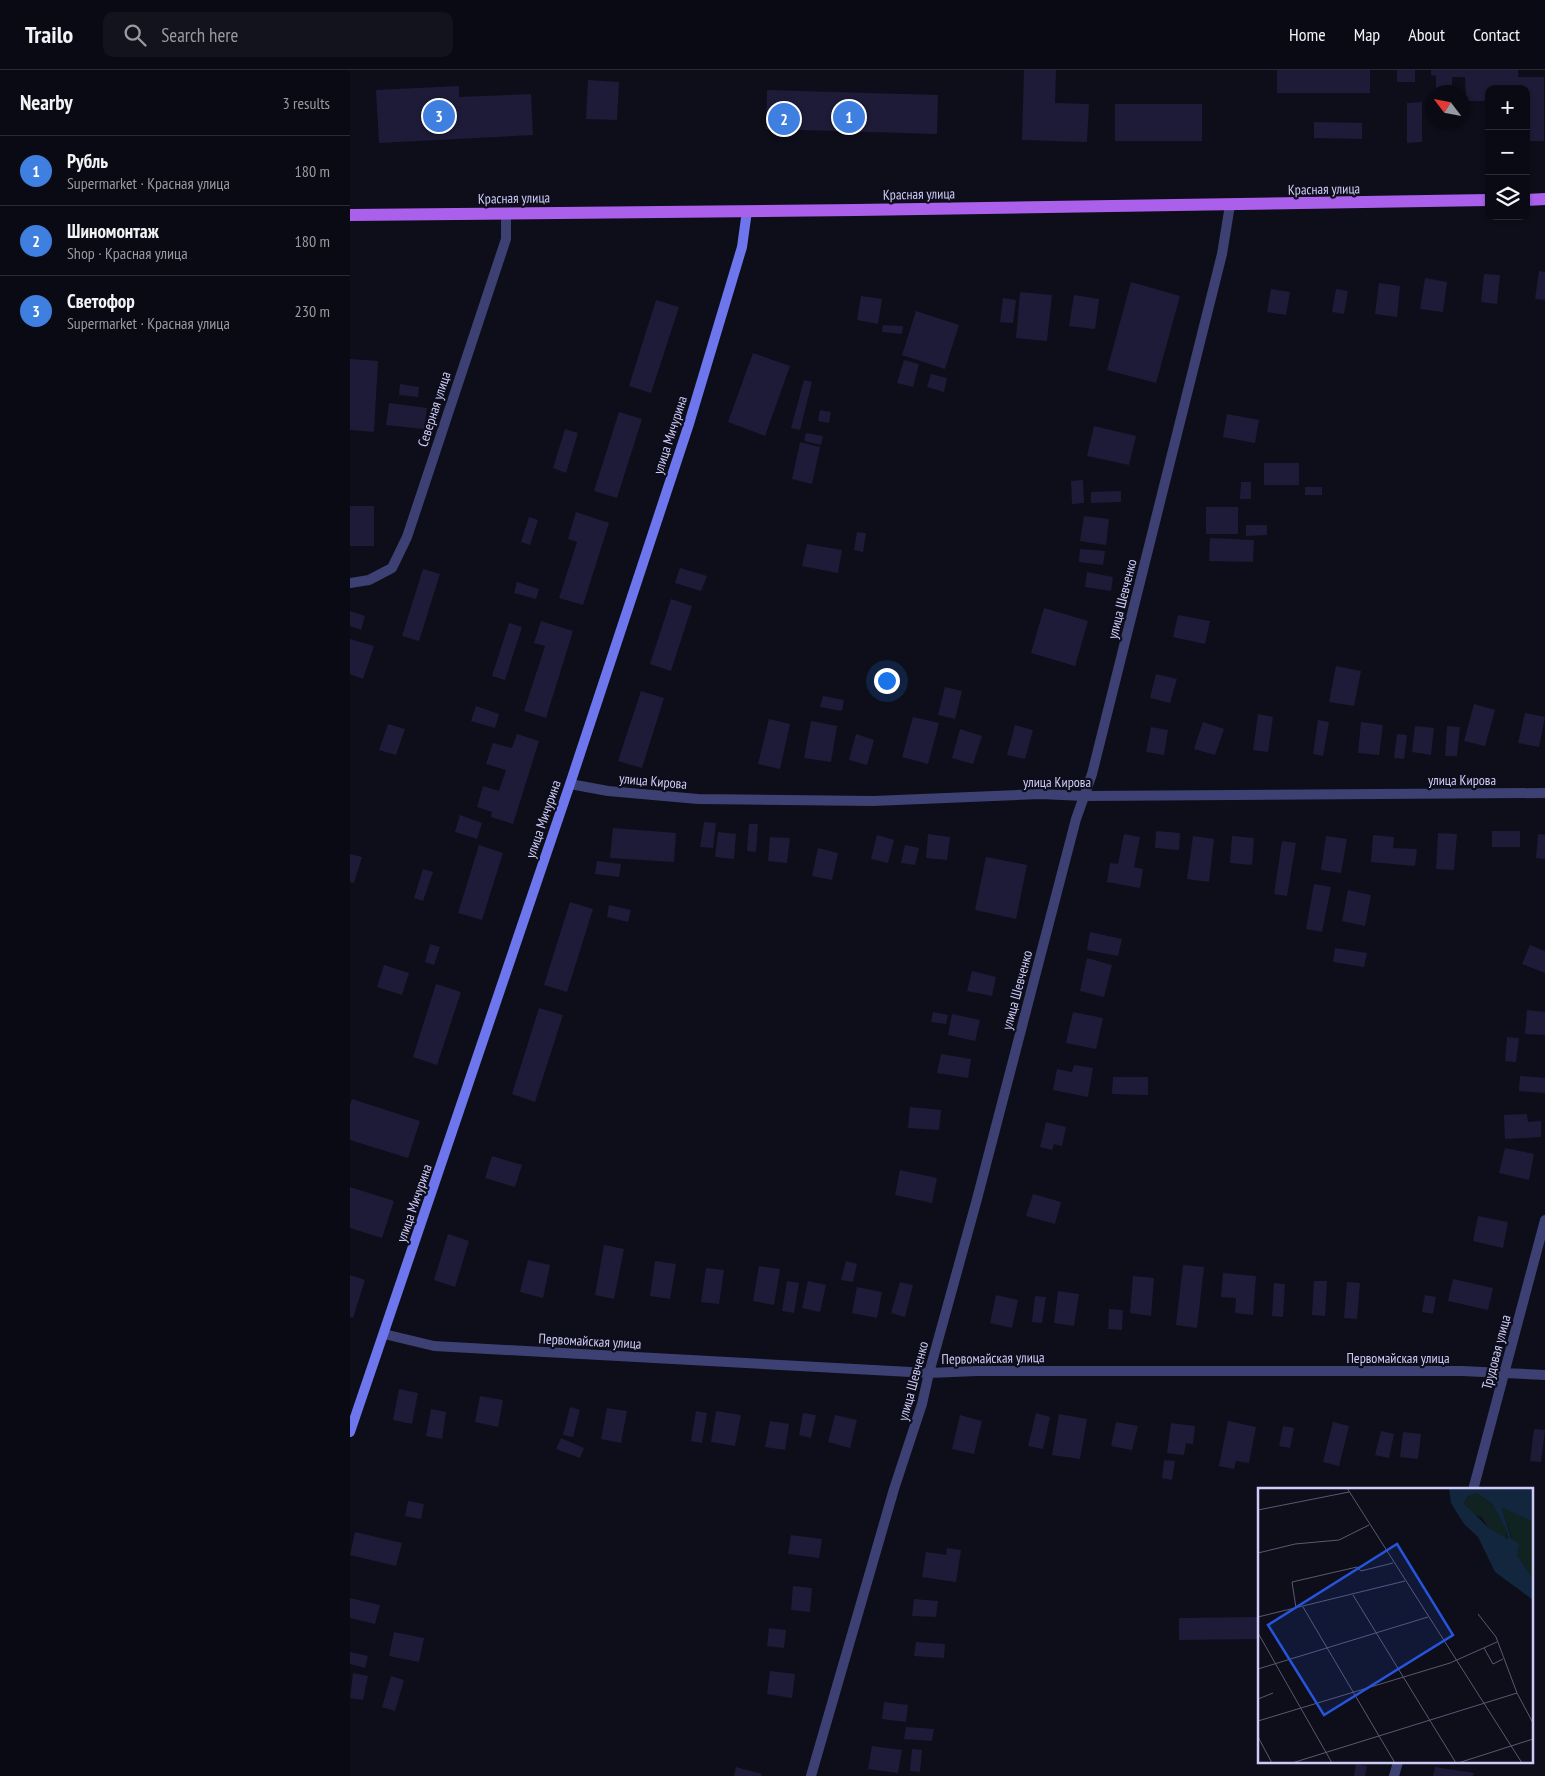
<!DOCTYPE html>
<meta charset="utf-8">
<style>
body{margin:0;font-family:"PT Sans Narrow",sans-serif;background:#13131d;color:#f1f3f6}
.controls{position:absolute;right:15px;top:15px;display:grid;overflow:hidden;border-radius:10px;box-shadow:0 1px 4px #0004}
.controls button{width:45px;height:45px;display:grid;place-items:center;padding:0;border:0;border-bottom:1px solid #2a2b34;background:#0a0a14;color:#f1f3f6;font:25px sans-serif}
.compass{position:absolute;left:1075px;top:15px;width:45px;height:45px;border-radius:50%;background:#0a0a14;box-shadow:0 1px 4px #0004;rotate:302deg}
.you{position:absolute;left:536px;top:610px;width:18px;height:18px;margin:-12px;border:4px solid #fff;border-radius:50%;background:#1a73e8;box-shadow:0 0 0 8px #1a73e833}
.badge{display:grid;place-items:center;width:32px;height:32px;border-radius:50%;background:#ea580c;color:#fff;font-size:16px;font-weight:700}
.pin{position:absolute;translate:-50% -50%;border:2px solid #fff;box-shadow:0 1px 5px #0006}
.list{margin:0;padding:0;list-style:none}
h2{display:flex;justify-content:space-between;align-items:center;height:65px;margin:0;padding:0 20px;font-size:21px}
h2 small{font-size:16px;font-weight:400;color:#999aa0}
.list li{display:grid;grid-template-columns:32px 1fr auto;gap:15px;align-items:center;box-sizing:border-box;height:70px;padding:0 20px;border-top:1px solid #2a2b34}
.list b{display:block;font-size:19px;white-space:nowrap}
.list p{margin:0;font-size:16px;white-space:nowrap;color:#999aa0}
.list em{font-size:16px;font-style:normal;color:#999aa0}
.icon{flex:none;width:28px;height:28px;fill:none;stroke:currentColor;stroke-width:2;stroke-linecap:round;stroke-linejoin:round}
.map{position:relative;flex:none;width:1195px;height:1706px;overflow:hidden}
header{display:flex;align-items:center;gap:30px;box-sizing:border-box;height:70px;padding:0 25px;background:#0a0a14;border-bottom:1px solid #2a2b34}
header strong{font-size:24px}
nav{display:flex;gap:28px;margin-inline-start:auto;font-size:18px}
.search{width:350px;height:45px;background:#13131d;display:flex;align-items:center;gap:12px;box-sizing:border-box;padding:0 18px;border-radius:10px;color:#999aa0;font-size:19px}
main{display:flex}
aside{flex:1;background:#0a0a14}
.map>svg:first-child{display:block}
.building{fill:#1e1b38}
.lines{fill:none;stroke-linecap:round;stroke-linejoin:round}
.street{stroke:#3d4073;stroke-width:10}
.secondary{stroke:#6e76ee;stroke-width:10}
.primary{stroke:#ab60ec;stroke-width:12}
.labels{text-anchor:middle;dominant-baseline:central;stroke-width:4.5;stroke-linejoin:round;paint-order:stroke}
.street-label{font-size:14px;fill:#cdccf9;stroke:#0e0d1a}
.inset-road{fill:none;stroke:#5a5973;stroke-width:1}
.view{fill:#2654da;fill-opacity:0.15;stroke:#2654da;stroke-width:2.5}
.inset-edge{fill:none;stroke:#cdccf9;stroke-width:2.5}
</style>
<header>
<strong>Trailo</strong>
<div class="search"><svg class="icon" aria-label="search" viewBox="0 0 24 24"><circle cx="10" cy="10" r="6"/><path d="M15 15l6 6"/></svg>Search here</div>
<nav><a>Home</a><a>Map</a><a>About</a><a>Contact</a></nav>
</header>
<main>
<aside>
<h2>Nearby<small>3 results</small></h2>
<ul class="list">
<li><span class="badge" style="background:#3f7fe0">1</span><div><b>Рубль</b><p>Supermarket · Красная улица</p></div><em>180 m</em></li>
<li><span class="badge" style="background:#3f7fe0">2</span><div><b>Шиномонтаж</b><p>Shop · Красная улица</p></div><em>180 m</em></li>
<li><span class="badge" style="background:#3f7fe0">3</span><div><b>Светофор</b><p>Supermarket · Красная улица</p></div><em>230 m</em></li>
</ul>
</aside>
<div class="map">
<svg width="1195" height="1706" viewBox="0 0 1195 1706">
<rect width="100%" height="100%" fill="#0e0d1a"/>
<path class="building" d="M 674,0 L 706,0 L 705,33 L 739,34 L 737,72 L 672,70 Z
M 927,0 L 1020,0 L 1020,23 L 927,23 Z
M 1047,0 L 1065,0 L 1065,12 L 1047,12 Z
M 1081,0 L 1168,0 L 1168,7 L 1194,7 L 1194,71 L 1176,71 L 1176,19 L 1139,19 L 1139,31 L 1116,31 L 1115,7 L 1102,7 L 1102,22 L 1086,22 L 1086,6 L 1081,5 Z
M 238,10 L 269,12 L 267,50 L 236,49 Z
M 109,16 L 109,27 L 181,24 L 183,65 L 29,73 L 26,20 Z
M 417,20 L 588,25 L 587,64 L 416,59 Z
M 1072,32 L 1072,72 L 1057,73 L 1057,33 Z
M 765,34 L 852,34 L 852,71 L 765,71 Z
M 964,52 L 1012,53 L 1012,69 L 964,68 Z
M 1189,201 L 1195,202 L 1195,230 L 1185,229 Z
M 1134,204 L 1150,205 L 1147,234 L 1131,232 Z
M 1075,208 L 1097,212 L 1093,242 L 1070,239 Z
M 781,212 L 830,226 L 806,313 L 757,300 Z
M 1029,213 L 1050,216 L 1047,247 L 1025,244 Z
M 921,219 L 940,222 L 936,245 L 917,242 Z
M 986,219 L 998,221 L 994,244 L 982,242 Z
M 670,222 L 702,225 L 697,271 L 666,268 Z
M 724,225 L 749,229 L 745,259 L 719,256 Z
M 511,226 L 532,229 L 528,254 L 507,250 Z
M 653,228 L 666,230 L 663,253 L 650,252 Z
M 306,230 L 329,237 L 301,323 L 279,316 Z
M 566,241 L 609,255 L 595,299 L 552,285 Z
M 533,255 L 553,256 L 552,264 L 532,262 Z
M 403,283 L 440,296 L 415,366 L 378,352 Z
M 0,289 L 28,291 L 24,362 L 0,360 Z
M 554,290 L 569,294 L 563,317 L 547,313 Z
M 581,304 L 597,308 L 594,322 L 577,317 Z
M 454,310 L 462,312 L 450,360 L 441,358 Z
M 50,314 L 69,317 L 68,327 L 49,325 Z
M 39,333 L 77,338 L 74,359 L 36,355 Z
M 470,340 L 481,342 L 479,353 L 468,351 Z
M 269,342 L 292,349 L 267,428 L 244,421 Z
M 877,344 L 909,350 L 905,373 L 873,367 Z
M 744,356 L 786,366 L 779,395 L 737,386 Z
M 215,359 L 228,363 L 216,403 L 203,398 Z
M 456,363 L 473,366 L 471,375 L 454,371 Z
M 450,372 L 470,377 L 462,414 L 442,409 Z
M 914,393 L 949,393 L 949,415 L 914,415 Z
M 733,410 L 734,433 L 722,434 L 721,411 Z
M 891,412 L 901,412 L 901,429 L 890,429 Z
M 955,417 L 972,417 L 972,425 L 955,425 Z
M 771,421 L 771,432 L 741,433 L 741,422 Z
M 0,436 L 24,436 L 24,476 L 0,476 Z
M 856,437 L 888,437 L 888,464 L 856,464 Z
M 226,442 L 259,453 L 233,535 L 209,528 L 227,472 L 218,469 Z
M 734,446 L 759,449 L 756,475 L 730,471 Z
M 179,447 L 188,450 L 180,475 L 171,472 Z
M 896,455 L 917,455 L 917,465 L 896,466 Z
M 507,462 L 516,463 L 513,482 L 504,480 Z
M 860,468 L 904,470 L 903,492 L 859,491 Z
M 457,474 L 492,480 L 488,503 L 452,496 Z
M 730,479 L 755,481 L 753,495 L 729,492 Z
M 330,498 L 357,506 L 351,521 L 325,513 Z
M 73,499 L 90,504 L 69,571 L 52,566 Z
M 737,502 L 763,507 L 761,521 L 735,517 Z
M 167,512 L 189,519 L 186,529 L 164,523 Z
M 321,529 L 342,536 L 321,601 L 300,594 Z
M 694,538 L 738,551 L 725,596 L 681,583 Z
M 0,541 L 15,546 L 11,560 L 0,556 Z
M 828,545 L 860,551 L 855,574 L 823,567 Z
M 191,551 L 223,561 L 196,648 L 174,641 L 195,576 L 184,573 Z
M 159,553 L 172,557 L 155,610 L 142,606 Z
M 0,569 L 24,576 L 13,609 L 0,604 Z
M 986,596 L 1011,601 L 1004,636 L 979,632 Z
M 806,604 L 827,609 L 820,633 L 800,628 Z
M 595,617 L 612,621 L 605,649 L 588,645 Z
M 291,621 L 314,628 L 292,698 L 268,691 Z
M 473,626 L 494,630 L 492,641 L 470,637 Z
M 1124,634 L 1145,640 L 1135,676 L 1114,671 Z
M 126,636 L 149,644 L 145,658 L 121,651 Z
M 1175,643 L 1195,647 L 1189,677 L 1168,673 Z
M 908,644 L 923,647 L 918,682 L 903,680 Z
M 563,647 L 589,653 L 578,694 L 552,687 Z
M 419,649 L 440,654 L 430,699 L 408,694 Z
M 968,650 L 979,652 L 973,686 L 963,684 Z
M 461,651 L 487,656 L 481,692 L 454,688 Z
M 853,652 L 874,659 L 865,685 L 844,679 Z
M 1011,652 L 1033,655 L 1029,685 L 1008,683 Z
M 38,654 L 55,659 L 46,685 L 29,680 Z
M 665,655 L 683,660 L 675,689 L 657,685 Z
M 1065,656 L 1084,658 L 1081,685 L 1062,682 Z
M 1097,656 L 1110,657 L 1107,686 L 1095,686 Z
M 801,657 L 818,660 L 814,685 L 796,682 Z
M 610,659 L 632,666 L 623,694 L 602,688 Z
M 167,664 L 189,671 L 163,754 L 141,747 L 142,742 L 127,737 L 133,716 L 149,721 L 156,700 L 136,694 L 143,673 L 162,678 Z
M 506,664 L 524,670 L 517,695 L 499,690 Z
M 1047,664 L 1057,665 L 1054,689 L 1044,688 Z
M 110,745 L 132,753 L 127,769 L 105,762 Z
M 354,752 L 366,753 L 363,778 L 350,777 Z
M 399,754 L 408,754 L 406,782 L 397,781 Z
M 263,758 L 326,763 L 324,792 L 260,788 Z
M 806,761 L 830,763 L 829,780 L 805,778 Z
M 1142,761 L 1170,761 L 1170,777 L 1142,777 Z
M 368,762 L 386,764 L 384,789 L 365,787 Z
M 1088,763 L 1107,764 L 1104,800 L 1086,799 Z
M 578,764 L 600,767 L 597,790 L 576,788 Z
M 774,764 L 790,767 L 784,797 L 793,799 L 790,818 L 757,812 L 760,793 L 768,794 Z
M 1188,764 L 1195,765 L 1195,789 L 1186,788 Z
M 527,765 L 544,770 L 538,793 L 521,789 Z
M 1023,765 L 1044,767 L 1043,778 L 1067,779 L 1065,796 L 1021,792 Z
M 843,766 L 864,769 L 859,812 L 837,809 Z
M 882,766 L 904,768 L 902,795 L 880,793 Z
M 976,766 L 997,769 L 991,803 L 971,800 Z
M 420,767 L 440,768 L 437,793 L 418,791 Z
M 932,771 L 946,773 L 937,826 L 924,824 Z
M 129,775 L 153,783 L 132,850 L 108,843 Z
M 555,775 L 569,778 L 565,795 L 551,793 Z
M 468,778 L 488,783 L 482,810 L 462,806 Z
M 0,784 L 12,787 L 4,813 L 0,812 Z
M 636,787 L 677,795 L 666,849 L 625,840 Z
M 247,791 L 271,794 L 269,807 L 245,804 Z
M 73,799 L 83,802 L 73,831 L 64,828 Z
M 964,814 L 981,817 L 972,862 L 956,859 Z
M 998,820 L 1021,825 L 1015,856 L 992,851 Z
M 220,832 L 243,839 L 217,922 L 194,915 Z
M 259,835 L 281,840 L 278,852 L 257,847 Z
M 740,862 L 772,869 L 768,886 L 737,880 Z
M 80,874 L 90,877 L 84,895 L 75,892 Z
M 1180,875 L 1195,881 L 1195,903 L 1172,894 Z
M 985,878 L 1017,883 L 1014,897 L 983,892 Z
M 737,888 L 762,895 L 754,927 L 730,921 Z
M 34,895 L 59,903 L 52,925 L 27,917 Z
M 622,901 L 646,907 L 642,926 L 617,921 Z
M 86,914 L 111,922 L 87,995 L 63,987 Z
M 189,938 L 213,945 L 185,1032 L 162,1024 Z
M 1177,940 L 1195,942 L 1195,965 L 1175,964 Z
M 583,942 L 598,945 L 596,954 L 581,952 Z
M 723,942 L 753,948 L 746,979 L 716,973 Z
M 602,944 L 630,950 L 625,971 L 598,965 Z
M 1157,967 L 1169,968 L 1166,992 L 1155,991 Z
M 591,984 L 621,989 L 618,1008 L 587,1003 Z
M 724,995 L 743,998 L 738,1027 L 703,1020 L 707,999 L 722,1002 Z
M 1170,1006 L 1195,1008 L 1195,1023 L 1169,1021 Z
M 763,1007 L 798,1007 L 798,1025 L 762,1024 Z
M 2,1029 L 70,1051 L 58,1088 L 0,1070 L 0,1035 Z
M 560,1037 L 591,1040 L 589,1060 L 558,1058 Z
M 1177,1044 L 1178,1052 L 1191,1051 L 1191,1067 L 1155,1069 L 1154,1045 Z
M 696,1052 L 716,1057 L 712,1076 L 704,1074 L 702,1080 L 690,1077 Z
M 1155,1078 L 1184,1084 L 1179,1110 L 1149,1103 Z
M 142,1086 L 172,1095 L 165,1117 L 135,1108 Z
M 550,1100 L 587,1108 L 582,1133 L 545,1125 Z
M 0,1117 L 44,1131 L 32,1168 L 0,1158 Z
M 683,1124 L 711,1132 L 705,1154 L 676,1146 Z
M 1128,1146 L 1158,1152 L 1153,1178 L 1123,1171 Z
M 98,1164 L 119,1171 L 105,1217 L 84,1210 Z
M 254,1175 L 274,1179 L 264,1229 L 245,1225 Z
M 178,1190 L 200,1195 L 193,1228 L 170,1222 Z
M 305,1191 L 326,1194 L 320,1229 L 300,1226 Z
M 496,1191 L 507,1194 L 503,1212 L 491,1210 Z
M 833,1195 L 854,1197 L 847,1258 L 826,1255 Z
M 409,1196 L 430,1199 L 424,1235 L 403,1231 Z
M 356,1198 L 374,1200 L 369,1234 L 351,1232 Z
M 873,1203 L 906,1206 L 903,1245 L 885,1243 L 886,1228 L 871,1227 Z
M 0,1205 L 15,1210 L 3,1248 L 0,1247 Z
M 783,1206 L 804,1208 L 801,1246 L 780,1243 Z
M 1103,1209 L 1143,1218 L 1138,1240 L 1098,1231 Z
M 437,1211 L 449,1213 L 444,1243 L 432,1241 Z
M 458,1211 L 476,1215 L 470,1242 L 452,1238 Z
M 964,1211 L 977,1211 L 975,1246 L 962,1245 Z
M 550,1212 L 563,1215 L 555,1247 L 541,1243 Z
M 997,1212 L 1010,1213 L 1007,1249 L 994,1248 Z
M 924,1213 L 935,1214 L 933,1247 L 922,1246 Z
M 507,1217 L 532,1222 L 527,1248 L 502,1243 Z
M 708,1221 L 729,1224 L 724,1256 L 704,1253 Z
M 646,1225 L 668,1230 L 662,1258 L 640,1253 Z
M 1075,1225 L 1086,1227 L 1083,1244 L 1072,1242 Z
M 685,1226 L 696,1227 L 692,1253 L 682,1252 Z
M 759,1239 L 773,1240 L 772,1260 L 758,1259 Z
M 49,1319 L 68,1323 L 62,1354 L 43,1350 Z
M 130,1326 L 153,1330 L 148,1357 L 125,1352 Z
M 220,1337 L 230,1340 L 223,1367 L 213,1365 Z
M 257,1338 L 277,1341 L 271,1373 L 251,1369 Z
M 81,1339 L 96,1342 L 92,1369 L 76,1366 Z
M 346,1341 L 357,1343 L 352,1373 L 341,1371 Z
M 366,1341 L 391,1345 L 385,1376 L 361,1372 Z
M 453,1343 L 466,1345 L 461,1368 L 449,1365 Z
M 686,1343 L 700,1347 L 693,1379 L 678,1376 Z
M 709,1344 L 737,1349 L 730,1389 L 702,1385 Z
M 485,1345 L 507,1350 L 500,1378 L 478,1372 Z
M 610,1345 L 632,1351 L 624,1384 L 602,1379 Z
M 420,1351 L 439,1354 L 435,1380 L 415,1377 Z
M 878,1351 L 906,1357 L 899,1393 L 886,1391 L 884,1399 L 869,1396 Z
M 766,1352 L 788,1356 L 782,1380 L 761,1376 Z
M 983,1352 L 999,1356 L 989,1396 L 973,1392 Z
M 821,1353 L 845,1356 L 843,1374 L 836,1373 L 834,1385 L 817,1383 Z
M 933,1356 L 944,1358 L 940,1378 L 929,1376 Z
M 1184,1359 L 1195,1360 L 1191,1392 L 1180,1391 Z
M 1031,1361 L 1044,1364 L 1039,1388 L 1025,1385 Z
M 1053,1362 L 1071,1364 L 1068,1389 L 1050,1387 Z
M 211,1368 L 234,1378 L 230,1388 L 206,1379 Z
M 814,1390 L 825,1391 L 822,1410 L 812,1408 Z
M 58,1431 L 74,1434 L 71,1449 L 55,1446 Z
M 5,1462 L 52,1473 L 46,1496 L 0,1485 Z
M 441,1465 L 472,1469 L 469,1488 L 438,1484 Z
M 597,1478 L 611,1480 L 606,1512 L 572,1507 L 576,1482 L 596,1485 Z
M 443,1516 L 462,1518 L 460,1542 L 441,1540 Z
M 0,1528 L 30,1535 L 25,1554 L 0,1548 Z
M 564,1529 L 588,1531 L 586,1547 L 562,1546 Z
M 909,1547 L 909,1569 L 829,1570 L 829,1548 Z
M 419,1558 L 436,1560 L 434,1578 L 417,1576 Z
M 44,1562 L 74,1568 L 69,1592 L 39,1586 Z
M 566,1572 L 595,1574 L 594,1588 L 564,1586 Z
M 0,1582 L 18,1586 L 15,1598 L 0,1594 Z
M 420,1601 L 445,1604 L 442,1628 L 417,1624 Z
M 3,1603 L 18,1606 L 13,1630 L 0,1628 Z
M 41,1606 L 54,1610 L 45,1641 L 32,1637 Z
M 534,1632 L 558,1635 L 556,1652 L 532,1649 Z
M 556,1657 L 584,1659 L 582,1671 L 554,1669 Z
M 522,1676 L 552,1680 L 548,1703 L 518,1699 Z
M 562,1679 L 572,1680 L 570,1702 L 560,1701 Z
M 1006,1694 L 1017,1696 L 1015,1706 L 1004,1706 Z
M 386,1697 L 412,1704 L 411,1706 L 384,1706 Z
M 1085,1697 L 1124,1703 L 1123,1706 L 1083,1706 Z"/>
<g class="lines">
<path class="street" d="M 0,513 L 19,510 L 42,498 L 57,467 L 156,169 L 156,143
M 220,714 L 258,721 L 348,729 L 523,731 L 690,724 L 734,726 L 1195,723
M 34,1264 L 84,1276 L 579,1303 L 627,1301 L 1112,1301 L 1195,1305
M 1123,1420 L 1195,1150
M 461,1706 L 544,1419 L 572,1334 L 579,1303 L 627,1129 L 726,749 L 742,704 L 872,184 L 880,135
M 1044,1706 L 1048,1692"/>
<path class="secondary" d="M 0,1362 L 220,714 L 338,357 L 392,177 L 397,141"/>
<path class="primary" d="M 1176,130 L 1195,129
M 0,145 L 506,140 L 1139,130"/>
</g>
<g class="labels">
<g class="street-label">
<text transform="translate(974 119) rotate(-1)">Красная улица</text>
<text transform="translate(569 124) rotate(-1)">Красная улица</text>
<text transform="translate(164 128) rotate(-1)">Красная улица</text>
<text transform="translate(84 339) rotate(-72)">Северная улица</text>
<text transform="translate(320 365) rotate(-72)">улица Мичурина</text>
<text transform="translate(772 529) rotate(-76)">улица Шевченко</text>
<text x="1112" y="710">улица Кирова</text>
<text transform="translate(303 711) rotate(5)">улица Кирова</text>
<text x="707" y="712">улица Кирова</text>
<text transform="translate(193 749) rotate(-71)">улица Мичурина</text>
<text transform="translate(667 920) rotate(-75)">улица Шевченко</text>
<text transform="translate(64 1133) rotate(-71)">улица Мичурина</text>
<text transform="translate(240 1271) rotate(3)">Первомайская улица</text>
<text transform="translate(1146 1282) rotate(-75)">Трудовая улица</text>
<text transform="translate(643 1288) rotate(-1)">Первомайская улица</text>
<text x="1048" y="1288">Первомайская улица</text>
<text transform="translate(563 1311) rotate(-75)">улица Шевченко</text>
</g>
</g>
<g transform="translate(908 1418)">
<rect width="275" height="275" fill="#0e0d1a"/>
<path d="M 219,5 L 234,16 L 248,42 L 249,51 L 231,40 L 223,29 L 213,26 L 206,16 L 209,9 ZM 244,20 L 275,34 L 275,91 L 259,67 Z" fill="#112321"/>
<path d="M 191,0 L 275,0 L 275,34 L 244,20 L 253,50 L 261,56 L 259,67 L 275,91 L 275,112 L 237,84 L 220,49 L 206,36 L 193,15 ZM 219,5 L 234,16 L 248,42 L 250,51 L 231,40 L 206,16 L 209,9 Z" fill="#12273d" fill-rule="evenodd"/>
<path class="inset-road" d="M 89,0 L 264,275M 0,22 L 91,4M 0,65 L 37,56 L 81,52 L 111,37M 95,107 L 198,275M 45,119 L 137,275M 38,120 L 34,94 L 99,79 L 103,83 L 135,75M 220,126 L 238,149 L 259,205 L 275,235M 0,129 L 147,93M 0,145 L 74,275M 226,160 L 235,176 L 245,171M 0,181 L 170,129M 0,211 L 15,205M 0,233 L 192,175 L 239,154M 0,249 L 14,275M 34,275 L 259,205M 200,275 L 275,251"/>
<path class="view" d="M 139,56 L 195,147 L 66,227 L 10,137 Z"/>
<rect width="275" height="275" class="inset-edge"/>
</g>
</svg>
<div class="controls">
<button>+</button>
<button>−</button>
<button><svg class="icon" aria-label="layers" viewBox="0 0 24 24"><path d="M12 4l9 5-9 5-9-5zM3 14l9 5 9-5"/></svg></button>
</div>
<svg class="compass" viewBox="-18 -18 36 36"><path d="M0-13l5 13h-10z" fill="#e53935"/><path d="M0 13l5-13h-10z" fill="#999aa0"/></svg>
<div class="you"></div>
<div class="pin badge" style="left:499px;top:47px;background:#3f7fe0">1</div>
<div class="pin badge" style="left:434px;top:49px;background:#3f7fe0">2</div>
<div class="pin badge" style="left:89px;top:46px;background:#3f7fe0">3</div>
</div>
</main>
